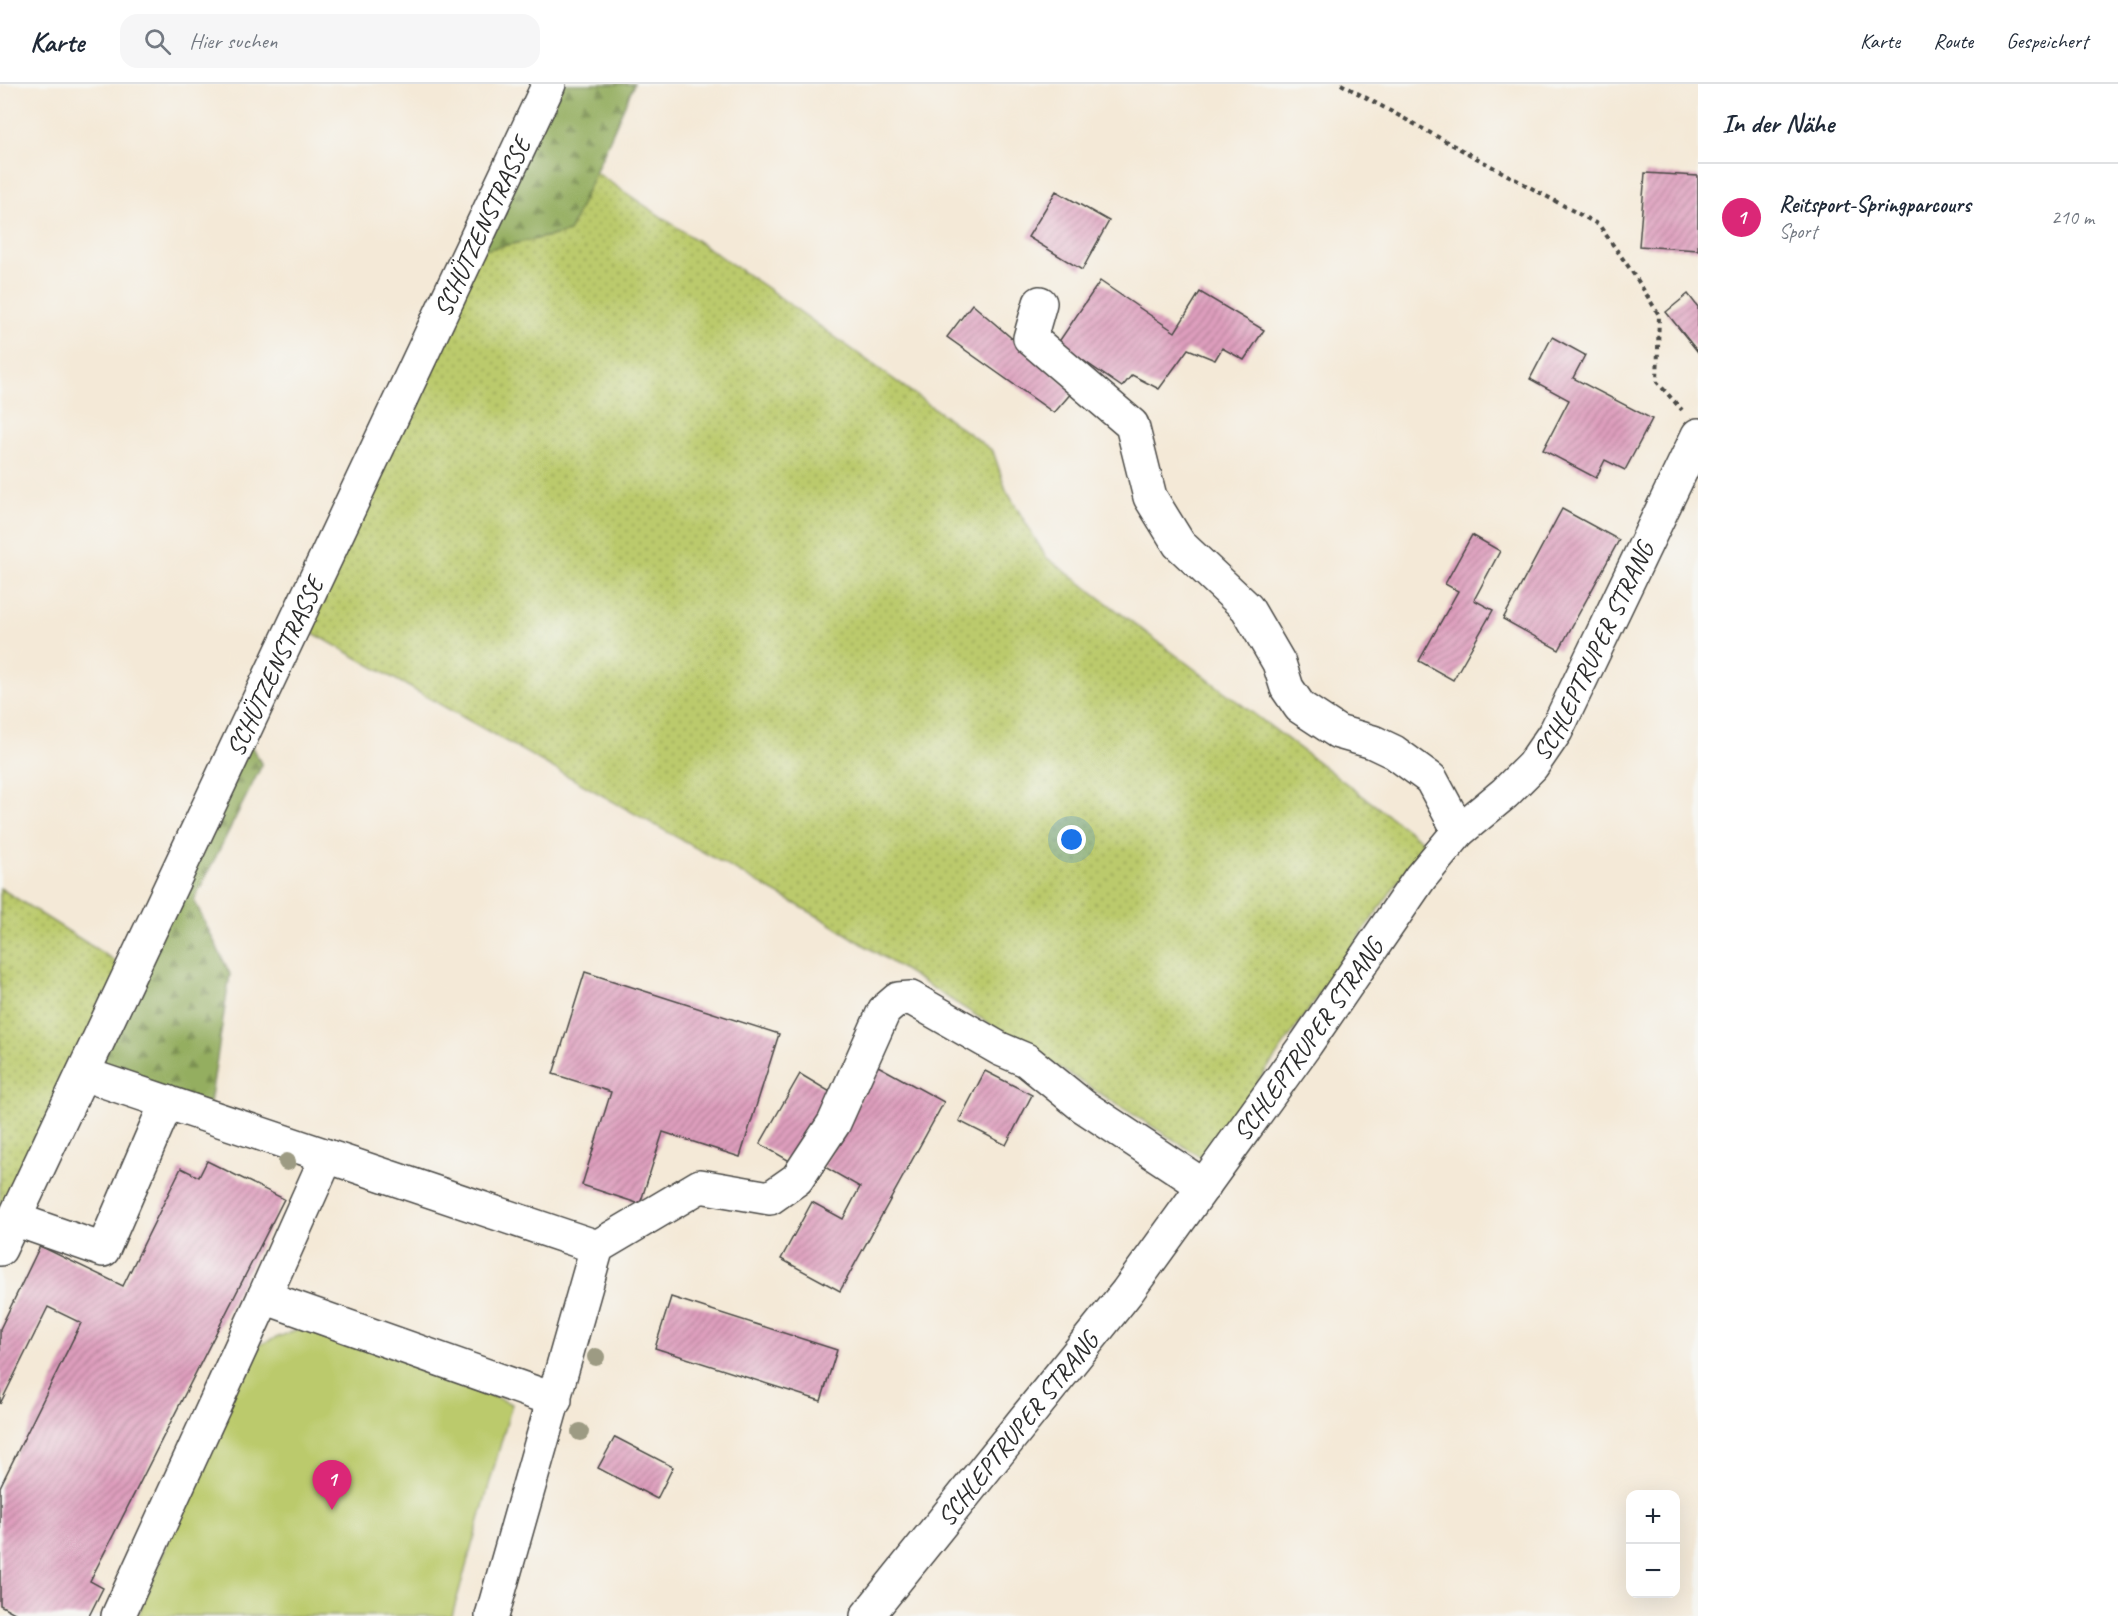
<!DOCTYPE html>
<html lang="de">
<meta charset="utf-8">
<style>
body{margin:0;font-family:Caveat,sans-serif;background:#f6f6f7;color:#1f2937}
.controls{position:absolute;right:18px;bottom:18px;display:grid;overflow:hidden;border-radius:12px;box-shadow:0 6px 24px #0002}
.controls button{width:54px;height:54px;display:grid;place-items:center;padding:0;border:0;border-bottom:2px solid #e0e1e3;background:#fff;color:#1f2937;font:30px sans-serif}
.you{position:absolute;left:1072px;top:756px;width:21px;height:21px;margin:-15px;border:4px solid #fff;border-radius:50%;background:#1a73e8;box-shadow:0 0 0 9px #1a73e833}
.badge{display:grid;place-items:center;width:39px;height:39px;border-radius:50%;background:#db2777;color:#fff;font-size:20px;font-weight:700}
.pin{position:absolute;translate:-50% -50px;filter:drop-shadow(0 2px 3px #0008)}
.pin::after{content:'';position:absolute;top:32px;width:21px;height:18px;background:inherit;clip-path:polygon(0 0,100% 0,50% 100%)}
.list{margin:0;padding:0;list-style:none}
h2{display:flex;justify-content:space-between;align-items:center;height:78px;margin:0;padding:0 24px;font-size:26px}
h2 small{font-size:20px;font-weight:400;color:#747a83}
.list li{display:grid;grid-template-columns:39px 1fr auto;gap:18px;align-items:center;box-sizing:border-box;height:108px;padding:0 24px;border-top:2px solid #e0e1e3}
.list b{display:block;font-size:22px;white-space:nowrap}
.list p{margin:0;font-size:20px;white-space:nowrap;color:#747a83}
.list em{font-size:20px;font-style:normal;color:#747a83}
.icon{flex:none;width:33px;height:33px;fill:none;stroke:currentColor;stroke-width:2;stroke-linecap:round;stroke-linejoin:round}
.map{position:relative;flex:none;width:1698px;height:1532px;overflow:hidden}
header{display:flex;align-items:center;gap:36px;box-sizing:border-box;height:84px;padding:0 30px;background:#fff;border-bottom:2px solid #e0e1e3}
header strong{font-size:28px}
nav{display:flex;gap:33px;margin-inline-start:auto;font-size:21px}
.search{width:420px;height:54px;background:#f6f6f7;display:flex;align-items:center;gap:15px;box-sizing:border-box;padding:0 21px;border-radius:18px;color:#747a83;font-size:22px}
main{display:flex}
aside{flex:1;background:#fff}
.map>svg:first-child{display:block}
.grass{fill:url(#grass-dots);stroke:#737a4c;stroke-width:1.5}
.forest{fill:url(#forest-firs);stroke:#606c46;stroke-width:1.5}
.pitch{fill:#bbca6c;stroke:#737a4c;stroke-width:1.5}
.building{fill:url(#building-hatch)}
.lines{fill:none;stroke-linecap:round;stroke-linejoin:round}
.minor-casing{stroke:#494845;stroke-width:36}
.path{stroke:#494845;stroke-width:4;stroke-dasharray:4.5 4.5;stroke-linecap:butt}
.minor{stroke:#fff;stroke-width:33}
.tree{fill:#9d9b83}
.labels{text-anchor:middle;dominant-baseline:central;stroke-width:5;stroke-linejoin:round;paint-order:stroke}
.street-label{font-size:26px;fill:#2b2b2b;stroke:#f6f6f2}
</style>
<header>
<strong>Karte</strong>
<div class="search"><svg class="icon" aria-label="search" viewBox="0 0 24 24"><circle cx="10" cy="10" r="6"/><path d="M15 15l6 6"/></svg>Hier suchen</div>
<nav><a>Karte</a><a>Route</a><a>Gespeichert</a></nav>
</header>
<main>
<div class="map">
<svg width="1698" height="1532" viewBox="0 0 1698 1532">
<defs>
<pattern id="grass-dots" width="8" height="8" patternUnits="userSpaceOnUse" patternTransform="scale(1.5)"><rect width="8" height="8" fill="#bbca6c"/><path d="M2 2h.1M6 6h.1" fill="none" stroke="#98a459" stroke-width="1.8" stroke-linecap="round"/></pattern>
<pattern id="forest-firs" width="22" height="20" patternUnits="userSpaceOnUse" patternTransform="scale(1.5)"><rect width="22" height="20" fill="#94ae60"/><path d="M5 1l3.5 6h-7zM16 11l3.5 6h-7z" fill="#798e4f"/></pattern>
<pattern id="building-hatch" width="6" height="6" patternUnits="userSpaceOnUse" patternTransform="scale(1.5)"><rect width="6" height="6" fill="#de9ebd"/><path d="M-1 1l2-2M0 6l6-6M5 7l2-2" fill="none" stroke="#b4819a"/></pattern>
</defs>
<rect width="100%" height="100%" fill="#f6f6f2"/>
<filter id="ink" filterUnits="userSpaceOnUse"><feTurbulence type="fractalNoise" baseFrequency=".0167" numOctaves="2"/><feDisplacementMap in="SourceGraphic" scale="12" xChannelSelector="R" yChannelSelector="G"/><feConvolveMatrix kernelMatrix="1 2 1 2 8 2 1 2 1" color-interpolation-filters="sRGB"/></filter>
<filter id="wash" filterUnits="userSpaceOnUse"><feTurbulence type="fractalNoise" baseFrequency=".008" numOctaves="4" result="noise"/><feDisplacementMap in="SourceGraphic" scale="24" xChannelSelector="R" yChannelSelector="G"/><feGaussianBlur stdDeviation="1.35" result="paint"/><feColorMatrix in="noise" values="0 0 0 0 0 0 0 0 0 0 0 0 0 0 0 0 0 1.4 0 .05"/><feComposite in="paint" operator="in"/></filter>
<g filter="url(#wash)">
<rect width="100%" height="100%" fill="#f4e9d7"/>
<path class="grass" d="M 595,88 L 767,204 L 993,367 L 1006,406 L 1046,473 L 1425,759 L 1204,1075 L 826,837 L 295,539 L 469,169 L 568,148 Z
M 0,804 L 131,887 L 0,1165 Z"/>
<path class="forest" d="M 549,0 L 634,0 L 569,148 L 469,169 Z
M 244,649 L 262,681 L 194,816 L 230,890 L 208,1032 L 83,990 Z"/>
<path class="pitch" d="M 313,1239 L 512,1320 L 452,1532 L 138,1532 L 246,1266 Z"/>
<g id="blocks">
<path class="building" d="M 1645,89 L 1698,92 L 1698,166 L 1639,162 Z
M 1056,107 L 1109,137 L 1082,186 L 1028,153 Z
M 1100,197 L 1175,248 L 1200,208 L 1264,246 L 1244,276 L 1222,264 L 1215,276 L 1188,265 L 1159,305 L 1132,291 L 1122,303 L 1058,259 Z
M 1688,210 L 1698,223 L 1698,268 L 1666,228 Z
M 972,220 L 1073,307 L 1054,329 L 947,253 Z
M 1552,253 L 1585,271 L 1573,294 L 1652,335 L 1625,386 L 1605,376 L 1596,394 L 1543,366 L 1569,316 L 1530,295 Z
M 1562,425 L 1619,456 L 1559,566 L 1503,535 Z
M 1472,451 L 1500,467 L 1474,516 L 1493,526 L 1453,596 L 1419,577 L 1458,507 L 1445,500 Z
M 585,888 L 779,950 L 740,1073 L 663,1048 L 640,1120 L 582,1101 L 611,1008 L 553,990 Z
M 878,982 L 944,1018 L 840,1207 L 781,1175 L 812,1118 L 843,1135 L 860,1103 L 823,1082 Z
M 985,987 L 1032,1011 L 1006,1061 L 959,1037 Z
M 800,990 L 832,1009 L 793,1079 L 760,1060 Z
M 207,1077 L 284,1115 L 90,1497 L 103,1504 L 89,1532 L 20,1532 L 0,1521 L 0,1403 L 81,1239 L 48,1223 L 0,1320 L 0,1245 L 40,1162 L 123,1202 L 181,1084 L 199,1093 Z
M 671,1213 L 837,1266 L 821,1317 L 655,1264 Z
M 615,1353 L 673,1383 L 657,1415 L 598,1384 Z"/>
</g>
</g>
<g filter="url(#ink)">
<use href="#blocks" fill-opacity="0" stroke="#494845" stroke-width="1.5"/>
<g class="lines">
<defs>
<g id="minor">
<path d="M 1040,219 L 1030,254 L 1132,341 L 1150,413 L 1179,460 L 1247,524 L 1279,579 L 1287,604 L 1300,623 L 1338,648 L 1373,658 L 1394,668 L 1431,695 L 1459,747"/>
<path d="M 83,990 L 597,1163"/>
<path d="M 14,1135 L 103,1166 L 167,1018"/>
<path id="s1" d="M 0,1165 L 549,0"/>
<path d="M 264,1213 L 327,1072"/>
<path d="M 118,1532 L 264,1213 L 555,1316"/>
<path d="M 492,1532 L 597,1163 L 700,1102 L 770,1114 L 797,1095 L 834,1039 L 884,927 L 898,915 L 911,914 L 1000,965 L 1026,976 L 1083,1022 L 1204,1102"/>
<path id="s2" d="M 867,1532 L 1127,1208 L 1306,960 L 1420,794 L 1459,747 L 1505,709 L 1532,682 L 1556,647 L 1698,351"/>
</g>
</defs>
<use href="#minor" class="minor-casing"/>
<path class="path" d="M 1341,0 L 1599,141 L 1635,192 L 1659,231 L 1657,298 L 1682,326"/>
<use href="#minor" class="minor"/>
</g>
<g class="tree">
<circle cx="287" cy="1078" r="9"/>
<circle cx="596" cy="1273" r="9"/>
<circle cx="580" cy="1348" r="9"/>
</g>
</g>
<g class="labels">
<g class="street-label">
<text stroke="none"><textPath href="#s1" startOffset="1130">SCHÜTZENSTRASSE</textPath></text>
<text stroke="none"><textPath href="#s2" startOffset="1212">SCHLEPTRUPER STRANG</textPath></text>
<text stroke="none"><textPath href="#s1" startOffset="644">SCHÜTZENSTRASSE</textPath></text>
<text stroke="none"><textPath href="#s2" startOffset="726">SCHLEPTRUPER STRANG</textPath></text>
<text stroke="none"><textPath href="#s2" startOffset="240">SCHLEPTRUPER STRANG</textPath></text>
</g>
</g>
</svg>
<div class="controls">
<button>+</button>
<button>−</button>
</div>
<div class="you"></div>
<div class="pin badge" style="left:332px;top:1426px">1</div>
</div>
<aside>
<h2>In der Nähe<small></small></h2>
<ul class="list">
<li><span class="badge">1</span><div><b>Reitsport-Springparcours</b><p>Sport</p></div><em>210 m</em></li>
</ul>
</aside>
</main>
